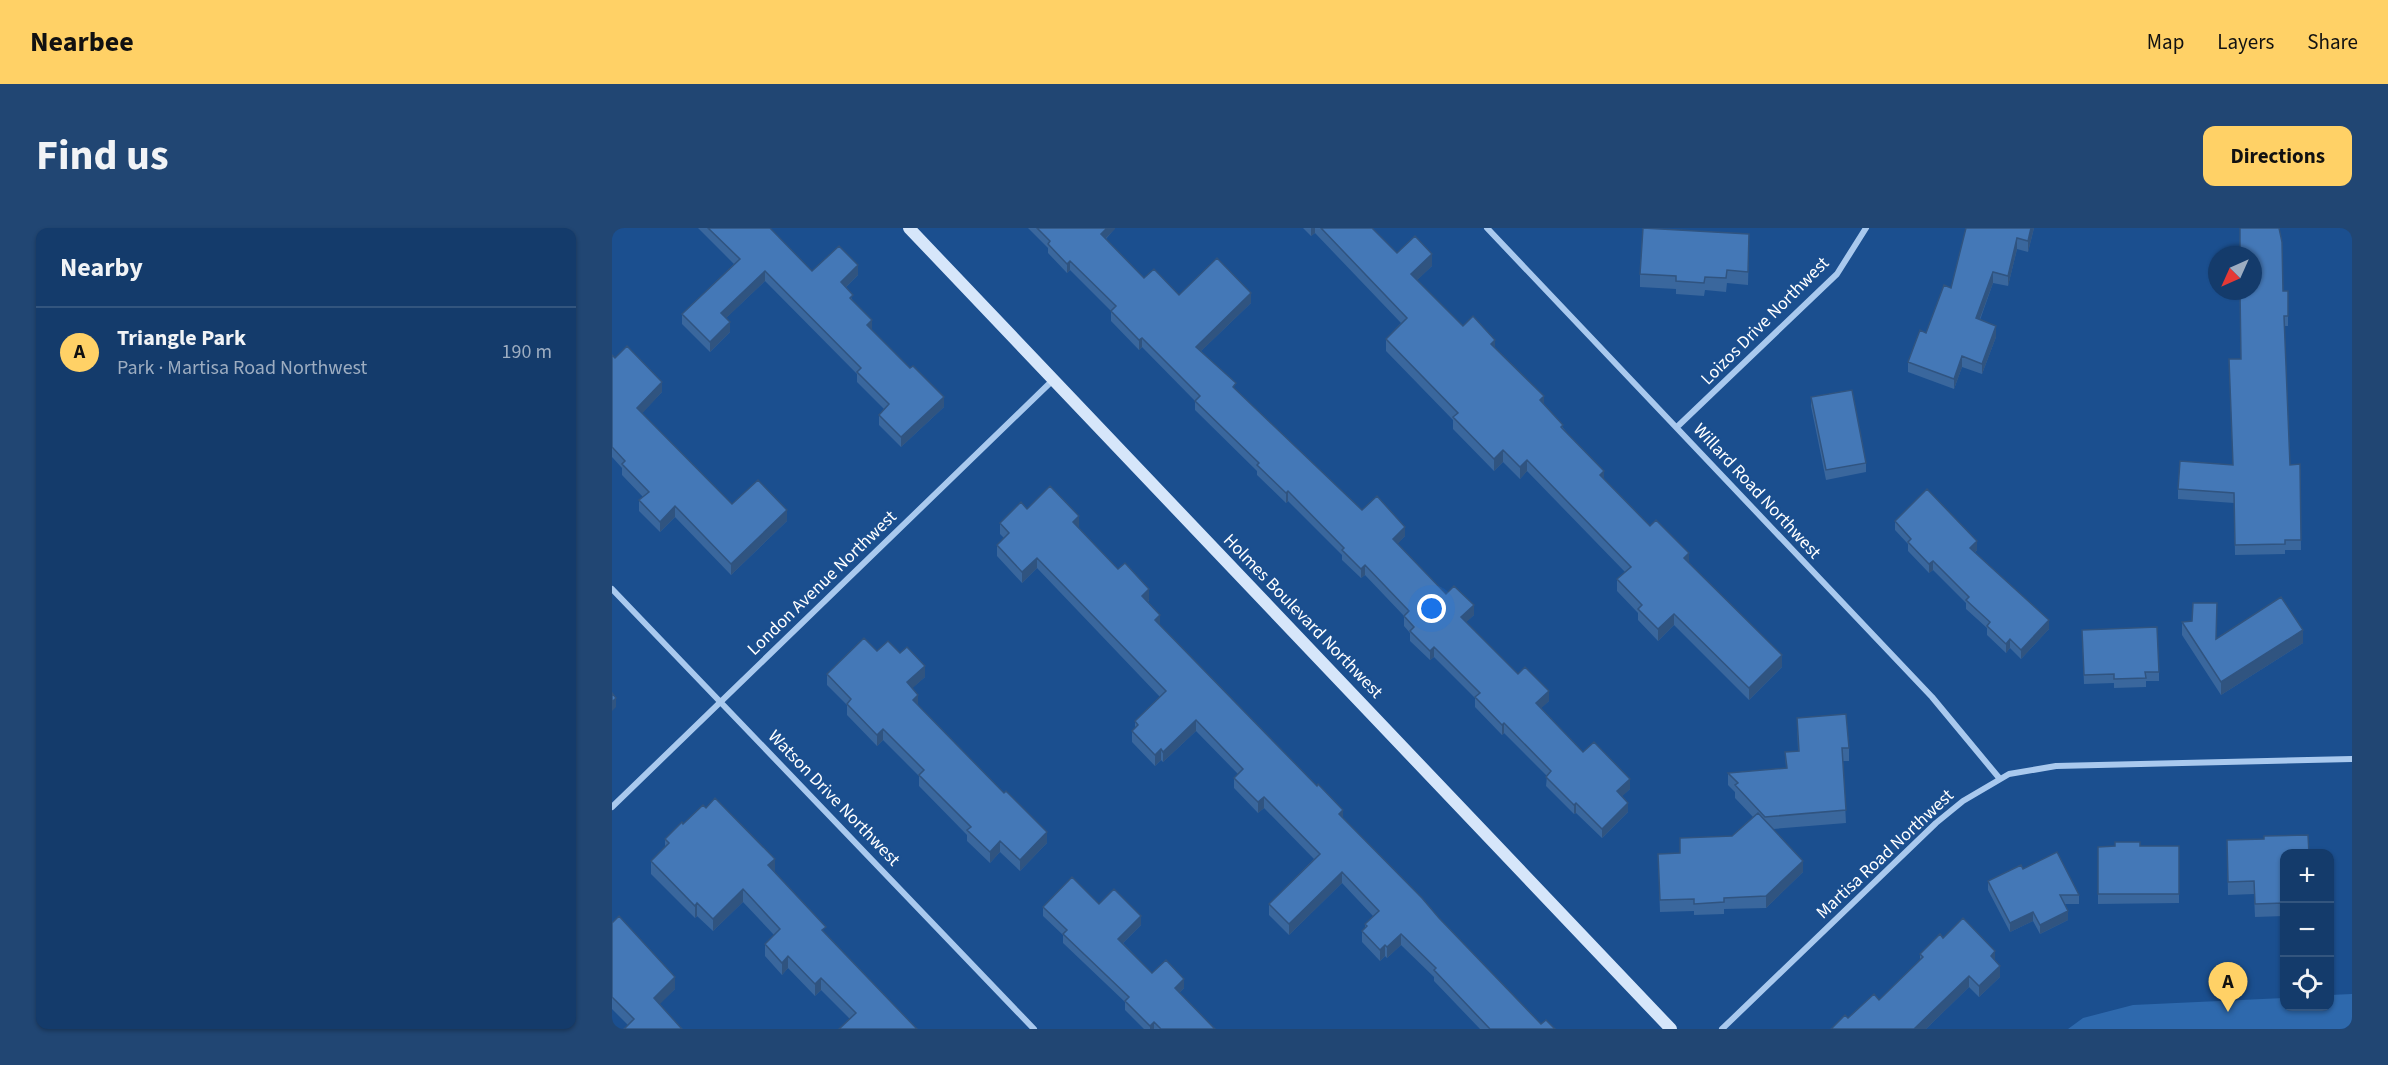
<!DOCTYPE html>
<meta charset="utf-8">
<style>
body{margin:0;font-family:"Source Sans 3",sans-serif;background:#214673;color:#f1f3f6}
.controls{position:absolute;right:18px;bottom:18px;display:grid;overflow:hidden;border-radius:12px;box-shadow:0 2px 4px #0004}
.controls button{width:54px;height:54px;display:grid;place-items:center;padding:0;border:0;border-bottom:2px solid #33557e;background:#143b6b;color:#f1f3f6;font:30px sans-serif}
.compass{position:absolute;left:1596px;top:18px;width:54px;height:54px;border-radius:50%;background:#143b6b;box-shadow:0 2px 4px #0004;rotate:225deg}
.you{position:absolute;left:820px;top:381px;width:21px;height:21px;margin:-15px;border:4px solid #fff;border-radius:50%;background:#1a73e8;box-shadow:0 0 0 9px #1a73e833}
.badge{display:grid;place-items:center;width:39px;height:39px;border-radius:50%;background:#ffd166;color:#111;font-size:20px;font-weight:700}
.pin{position:absolute;translate:-50% -50px;filter:drop-shadow(0 2px 3px #0008)}
.pin::after{content:'';position:absolute;top:32px;width:21px;height:18px;background:inherit;clip-path:polygon(0 0,100% 0,50% 100%)}
.list{margin:0;padding:0;list-style:none}
h2{display:flex;justify-content:space-between;align-items:center;height:78px;margin:0;padding:0 24px;font-size:26px}
h2 small{font-size:20px;font-weight:400;color:#9dadc1}
.list li{display:grid;grid-template-columns:39px 1fr auto;gap:18px;align-items:center;box-sizing:border-box;height:90px;padding:0 24px;border-top:2px solid #33557e}
.list b{display:block;font-size:22px;white-space:nowrap}
.list p{margin:0;font-size:20px;white-space:nowrap;color:#9dadc1}
.list em{font-size:20px;font-style:normal;color:#9dadc1}
.icon{flex:none;width:33px;height:33px;fill:none;stroke:currentColor;stroke-width:2;stroke-linecap:round;stroke-linejoin:round}
.map{position:relative;flex:none;width:1740px;height:801px;overflow:hidden;border-radius:12px}
header{display:flex;align-items:center;gap:36px;box-sizing:border-box;height:84px;padding:0 30px;background:#ffd166;color:#111}
header strong{font-size:28px}
nav{display:flex;gap:33px;margin-inline-start:auto;font-size:21px}
.intro{display:flex;align-items:center;justify-content:space-between;box-sizing:border-box;height:144px;padding:0 36px}
h1{margin:0;font-size:42px}
.button{padding:15px 27px;border-radius:12px;background:#ffd166;color:#111;font-size:21px;font-weight:700}
main{display:flex;gap:36px;padding:0 36px}
aside{flex:1;background:#143b6b;border-radius:12px;box-shadow:0 2px 4px #0004}
.map>svg:first-child{display:block}
.green{fill:#2e69ad}
.lines{fill:none;stroke-linecap:round;stroke-linejoin:round}
.street{stroke:#a9c9ee;stroke-width:6}
.secondary{stroke:#d6e6fa;stroke-width:12}
.wall{fill:#3a679d}
.shaded-wall{fill:#305480}
.building{fill:#4478b7;stroke:#305480;stroke-width:1.5}
.labels{text-anchor:middle;dominant-baseline:central;stroke-width:4.5;stroke-linejoin:round;paint-order:stroke}
.street-label{font-size:18px;fill:#fff;stroke:#1b4f8f}
</style>
<header>
<strong>Nearbee</strong>
<nav><a>Map</a><a>Layers</a><a>Share</a></nav>
</header>
<div class="intro"><h1>Find us</h1><a class="button">Directions</a></div>
<main>
<aside>
<h2>Nearby<small></small></h2>
<ul class="list">
<li><span class="badge">A</span><div><b>Triangle Park</b><p>Park · Martisa Road Northwest</p></div><em>190 m</em></li>
</ul>
</aside>
<div class="map">
<svg width="1740" height="801" viewBox="0 0 1740 801">
<rect width="100%" height="100%" fill="#1b4f8f"/>
<path class="green" d="M 1740,766 L 1740,801 L 1456,801 L 1471,790 L 1521,777 L 1672,770 L 1672,778 L 1718,778 L 1718,767 Z"/>
<g class="lines">
<path class="street" d="M 875,0 L 1320,469 L 1388,551
M 1065,199 L 1225,46 L 1254,0
M 0,361 L 422,801
M 0,579 L 441,152
M 1110,801 L 1324,595 L 1351,573 L 1397,546 L 1444,538 L 1740,531"/>
<path class="secondary" d="M 297,0 L 1059,801"/>
</g>
<path class="wall" d="M 86,0 L 158,0 L 200,43 L 246,47 L 234,59 L 241,73 L 260,102 L 332,179 L 289,219 L 267,197 L 267,187 L 272,181 L 245,154 L 245,146 L 153,53 L 114,90 L 118,104 L 98,124 L 70,96 L 70,86 L 122,36 Z
M 416,0 L 503,0 L 494,11 L 532,50 L 567,67 L 639,75 L 589,123 L 624,162 L 750,282 L 793,308 L 785,316 L 834,366 L 862,387 L 854,394 L 906,446 L 937,473 L 929,480 L 971,524 L 1018,561 L 1010,568 L 1016,584 L 990,610 L 964,585 L 962,586 L 934,558 L 935,548 L 892,505 L 890,507 L 863,479 L 863,470 L 822,429 L 818,432 L 798,413 L 798,405 L 792,398 L 792,388 L 753,347 L 749,350 L 730,332 L 730,327 L 676,273 L 674,275 L 645,247 L 645,243 L 583,182 L 583,173 L 530,119 L 527,122 L 499,93 L 499,83 L 458,42 L 455,45 L 436,25 L 436,20 Z
M 691,0 L 760,0 L 785,25 L 820,38 L 805,52 L 851,98 L 883,120 L 932,176 L 992,251 L 1038,298 L 1077,335 L 1170,439 L 1137,472 L 1062,397 L 1046,413 L 1026,392 L 1026,385 L 1005,363 L 1005,351 L 1013,344 L 915,243 L 908,251 L 891,234 L 882,243 L 841,201 L 841,192 L 774,123 L 774,111 L 789,95 L 703,5 L 699,8 Z
M 1354,0 L 1422,0 L 1416,24 L 1405,21 L 1396,58 L 1381,55 L 1368,92 L 1384,109 L 1370,146 L 1350,139 L 1342,161 L 1296,144 L 1296,134 L 1314,105 L 1339,60 Z
M 1137,19 L 1136,57 L 1115,55 L 1114,64 L 1093,62 L 1092,68 L 1064,66 L 1064,61 L 1028,59 L 1028,46 Z
M 1671,63 L 1676,63 L 1676,98 L 1672,98 L 1678,237 L 1688,236 L 1689,322 L 1673,322 L 1673,326 L 1623,327 L 1622,275 L 1566,271 L 1566,261 L 1621,237 L 1629,131 Z
M 0,127 L 50,164 L 30,185 L 120,276 L 175,293 L 119,347 L 63,289 L 48,304 L 27,283 L 27,272 L 31,269 L 10,247 L 10,240 L 0,229 Z
M 1199,169 L 1254,235 L 1254,244 L 1214,252 L 1199,178 Z
M 415,281 L 467,299 L 466,300 L 506,341 L 537,372 L 536,374 L 548,398 L 731,590 L 929,796 L 943,801 L 868,801 L 822,753 L 822,749 L 789,717 L 775,730 L 773,728 L 768,733 L 750,714 L 750,703 L 753,700 L 753,696 L 761,688 L 730,655 L 677,707 L 657,687 L 657,676 L 702,631 L 652,580 L 646,585 L 622,560 L 622,550 L 626,546 L 584,503 L 551,534 L 549,532 L 543,538 L 520,514 L 520,503 L 523,500 L 523,493 L 548,469 L 425,340 L 410,355 L 385,328 L 385,317 L 392,310 L 388,306 L 388,295 Z
M 1283,293 L 1365,322 L 1362,325 L 1437,401 L 1409,431 L 1398,420 L 1394,425 L 1375,407 L 1375,400 L 1354,381 L 1354,375 L 1321,342 L 1317,345 L 1296,323 L 1296,316 L 1283,302 Z
M 1570,394 L 1604,411 L 1691,415 L 1609,467 L 1570,407 Z
M 1470,402 L 1547,444 L 1547,453 L 1534,453 L 1534,459 L 1502,460 L 1502,455 L 1472,456 Z
M 265,423 L 288,425 L 313,449 L 300,460 L 306,477 L 435,615 L 408,643 L 388,624 L 378,635 L 355,613 L 355,607 L 307,558 L 307,548 L 271,512 L 265,518 L 235,487 L 235,477 L 215,457 L 215,446 Z
M 1185,490 L 1237,520 L 1237,533 L 1231,533 L 1234,595 L 1161,601 L 1191,644 L 1154,680 L 1112,681 L 1112,686 L 1082,687 L 1082,683 L 1048,684 L 1046,626 L 1068,625 L 1120,608 L 1141,589 L 1123,570 L 1123,564 L 1116,557 L 1116,545 L 1174,540 L 1173,524 L 1186,523 Z
M 71,596 L 163,643 L 162,644 L 214,706 L 305,801 L 238,791 L 209,762 L 203,768 L 176,740 L 170,747 L 153,728 L 153,716 L 162,707 L 131,674 L 101,703 L 85,688 L 83,690 L 39,646 L 39,633 L 53,619 L 53,611 Z
M 1652,611 L 1672,626 L 1672,688 L 1643,689 L 1642,666 L 1616,667 L 1615,612 Z
M 1528,618 L 1567,618 L 1567,675 L 1486,676 L 1486,619 Z
M 1411,641 L 1467,667 L 1467,676 L 1453,676 L 1456,692 L 1428,706 L 1421,693 L 1398,704 L 1376,662 L 1376,653 Z
M 487,676 L 529,697 L 511,715 L 540,745 L 572,760 L 567,765 L 603,801 L 532,801 L 513,782 L 513,774 L 451,715 L 451,707 L 431,688 L 431,679 Z
M 0,695 L 63,761 L 47,776 L 16,797 L 0,781 Z
M 1331,710 L 1383,733 L 1388,749 L 1367,769 L 1357,759 L 1314,801 L 1219,801 L 1267,772 L 1308,733 L 1308,726 Z"/>
<path class="shaded-wall" d="M 495,0 L 503,0 L 503,1 L 489,15 L 489,6 Z
M 699,0 L 703,0 L 703,5 L 699,8 Z
M 1419,0 L 1422,0 L 1416,24 L 1416,13 Z
M 1405,10 L 1405,21 L 1396,58 L 1396,48 Z
M 820,26 L 820,38 L 799,58 L 799,46 Z
M 458,33 L 458,42 L 455,45 L 455,36 Z
M 246,37 L 246,47 L 229,64 L 229,54 Z
M 153,43 L 153,53 L 109,95 L 109,85 Z
M 1381,44 L 1381,55 L 1364,101 L 1364,90 Z
M 639,65 L 639,75 L 584,128 L 584,119 Z
M 260,92 L 260,102 L 255,97 Z
M 118,94 L 118,104 L 98,124 L 98,114 Z
M 1384,98 L 1384,109 L 1370,146 L 1370,136 Z
M 530,110 L 530,119 L 527,122 L 527,112 Z
M 883,112 L 883,123 L 879,116 Z
M 1350,128 L 1350,139 L 1342,161 L 1342,151 Z
M 50,154 L 50,164 L 25,191 L 25,180 Z
M 932,168 L 932,180 L 928,172 Z
M 332,169 L 332,179 L 289,219 L 289,209 Z
M 891,222 L 891,234 L 882,243 L 882,231 Z
M 915,232 L 915,243 L 908,251 L 908,239 Z
M 992,243 L 992,255 L 988,247 Z
M 676,263 L 676,273 L 674,275 L 674,265 Z
M 63,278 L 63,289 L 48,304 L 48,294 Z
M 175,282 L 175,293 L 119,347 L 119,336 Z
M 467,288 L 467,299 L 461,305 L 461,294 Z
M 793,299 L 793,308 L 781,321 L 781,311 Z
M 1365,313 L 1365,322 L 1358,329 L 1358,320 Z
M 1077,325 L 1077,337 L 1072,330 Z
M 425,330 L 425,340 L 410,355 L 410,344 Z
M 1321,333 L 1321,342 L 1317,345 L 1317,336 Z
M 753,337 L 753,347 L 749,350 L 749,341 Z
M 537,361 L 537,372 L 530,379 L 530,368 Z
M 862,377 L 862,387 L 849,399 L 849,389 Z
M 1062,386 L 1062,397 L 1046,413 L 1046,401 Z
M 548,387 L 548,398 L 543,392 Z
M 1437,392 L 1437,401 L 1409,431 L 1409,422 Z
M 1691,402 L 1691,415 L 1609,467 L 1609,454 Z
M 1398,411 L 1398,420 L 1394,425 L 1394,416 Z
M 822,419 L 822,429 L 818,432 L 818,423 Z
M 1170,427 L 1170,439 L 1137,472 L 1137,460 Z
M 313,438 L 313,449 L 295,465 L 295,454 Z
M 937,463 L 937,473 L 924,485 L 924,475 Z
M 306,467 L 306,478 L 301,472 Z
M 4,470 L 4,479 L 0,483 L 0,474 Z
M 584,492 L 584,503 L 551,534 L 551,524 Z
M 892,495 L 892,505 L 890,507 L 890,497 Z
M 271,501 L 271,512 L 265,518 L 265,507 Z
M 549,521 L 549,532 L 543,538 L 543,527 Z
M 1018,551 L 1018,561 L 1005,573 L 1005,563 Z
M 652,569 L 652,580 L 646,585 L 646,574 Z
M 964,575 L 964,585 L 962,586 L 962,577 Z
M 1016,575 L 1016,584 L 990,610 L 990,601 Z
M 731,582 L 731,593 L 727,586 Z
M 435,604 L 435,615 L 408,643 L 408,632 Z
M 388,613 L 388,624 L 378,635 L 378,624 Z
M 163,631 L 163,643 L 156,650 L 156,637 Z
M 1191,633 L 1191,644 L 1154,680 L 1154,668 Z
M 730,644 L 730,655 L 677,707 L 677,696 Z
M 131,661 L 131,674 L 101,703 L 101,691 Z
M 85,675 L 85,688 L 83,690 L 83,678 Z
M 1456,683 L 1456,692 L 1428,706 L 1428,697 Z
M 1421,684 L 1421,693 L 1398,704 L 1398,695 Z
M 529,688 L 529,697 L 506,720 L 506,711 Z
M 789,706 L 789,717 L 775,730 L 775,719 Z
M 773,717 L 773,728 L 768,733 L 768,722 Z
M 1383,723 L 1383,735 L 1379,728 Z
M 176,728 L 176,740 L 170,747 L 170,735 Z
M 1388,738 L 1388,749 L 1367,769 L 1367,758 Z
M 1357,748 L 1357,759 L 1314,801 L 1302,801 Z
M 63,749 L 63,761 L 42,782 L 42,770 Z
M 209,750 L 209,762 L 203,768 L 203,756 Z
M 572,751 L 572,760 L 563,769 L 563,760 Z
M 542,794 L 542,801 L 538,801 L 538,798 Z"/>
<path class="building" d="M 96,0 L 158,0 L 200,43 L 227,18 L 246,37 L 229,54 L 241,67 L 238,70 L 260,92 L 255,97 L 298,140 L 301,138 L 332,169 L 289,209 L 267,187 L 277,176 L 245,144 L 249,140 L 153,43 L 109,85 L 118,94 L 98,114 L 70,86 L 128,31 Z
M 425,0 L 495,0 L 489,6 L 532,50 L 542,41 L 567,67 L 605,30 L 639,65 L 584,119 L 624,155 L 621,159 L 750,282 L 765,268 L 793,299 L 781,311 L 834,366 L 842,358 L 862,377 L 849,389 L 906,446 L 913,439 L 937,463 L 924,475 L 971,524 L 982,514 L 1018,551 L 1005,563 L 1016,575 L 990,601 L 964,575 L 962,577 L 934,549 L 939,543 L 892,495 L 890,497 L 863,469 L 868,465 L 822,419 L 818,423 L 798,403 L 802,399 L 792,388 L 797,383 L 753,337 L 749,341 L 730,322 L 732,320 L 676,263 L 674,265 L 645,237 L 647,235 L 583,173 L 588,168 L 530,110 L 527,112 L 499,83 L 504,78 L 458,33 L 455,36 L 436,16 L 438,13 Z
M 709,0 L 760,0 L 785,25 L 803,8 L 820,26 L 799,46 L 851,98 L 861,88 L 883,112 L 879,116 L 932,168 L 928,172 L 951,197 L 949,199 L 992,243 L 988,247 L 1038,298 L 1044,292 L 1077,325 L 1072,330 L 1170,427 L 1137,460 L 1062,386 L 1046,401 L 1026,381 L 1030,377 L 1005,351 L 1019,339 L 915,232 L 908,239 L 891,222 L 882,231 L 841,189 L 846,185 L 774,111 L 795,90 Z
M 1031,0 L 1137,6 L 1136,44 L 1115,42 L 1114,50 L 1093,49 L 1092,55 L 1064,53 L 1064,48 L 1028,46 Z
M 1354,0 L 1419,0 L 1416,13 L 1405,10 L 1396,48 L 1381,44 L 1364,90 L 1384,98 L 1370,136 L 1350,128 L 1342,151 L 1296,134 L 1308,102 L 1314,105 L 1332,57 L 1339,60 Z
M 1628,0 L 1667,0 L 1670,14 L 1671,63 L 1676,63 L 1676,88 L 1672,88 L 1678,237 L 1688,236 L 1689,312 L 1673,312 L 1673,316 L 1623,317 L 1622,265 L 1566,261 L 1568,233 L 1621,237 L 1617,131 L 1629,131 L 1628,63 L 1641,63 L 1641,27 L 1628,27 Z
M 15,118 L 50,154 L 25,180 L 120,276 L 146,252 L 175,282 L 119,336 L 63,278 L 48,294 L 27,272 L 37,264 L 10,236 L 13,233 L 0,219 L 0,127 L 3,130 Z
M 1240,162 L 1254,235 L 1214,242 L 1199,169 Z
M 438,258 L 467,288 L 461,294 L 506,341 L 513,335 L 537,361 L 530,368 L 548,387 L 543,392 L 705,558 L 706,556 L 731,582 L 727,586 L 810,670 L 827,690 L 929,796 L 934,792 L 943,801 L 878,801 L 822,742 L 824,740 L 789,706 L 775,719 L 773,717 L 768,722 L 750,703 L 755,698 L 753,696 L 767,683 L 730,644 L 677,696 L 657,676 L 708,626 L 652,569 L 646,574 L 622,550 L 631,541 L 584,492 L 551,524 L 549,521 L 543,527 L 520,503 L 526,497 L 523,493 L 554,463 L 425,330 L 410,344 L 385,317 L 397,305 L 388,295 L 409,274 L 415,281 Z
M 1315,261 L 1365,313 L 1358,320 L 1437,392 L 1409,422 L 1398,411 L 1394,416 L 1375,398 L 1378,394 L 1354,372 L 1357,369 L 1321,333 L 1317,336 L 1296,314 L 1299,311 L 1283,293 Z
M 1669,369 L 1691,402 L 1609,454 L 1570,394 L 1580,393 L 1581,375 L 1605,375 L 1604,411 Z
M 1545,399 L 1547,444 L 1533,444 L 1534,450 L 1502,451 L 1502,446 L 1472,447 L 1470,402 Z
M 252,410 L 265,423 L 276,413 L 288,425 L 295,419 L 313,438 L 295,454 L 306,467 L 301,472 L 392,565 L 394,563 L 435,604 L 408,632 L 388,613 L 378,624 L 355,602 L 359,599 L 307,547 L 312,542 L 271,501 L 265,507 L 235,476 L 239,471 L 215,446 Z
M 0,465 L 4,470 L 0,474 Z
M 1234,486 L 1237,520 L 1230,520 L 1234,582 L 1153,589 L 1123,557 L 1126,555 L 1116,545 L 1175,540 L 1173,524 L 1187,523 L 1185,490 Z
M 103,570 L 163,631 L 156,637 L 214,699 L 210,702 L 305,801 L 227,801 L 244,785 L 209,750 L 203,756 L 176,728 L 170,735 L 153,716 L 168,701 L 131,661 L 101,691 L 85,675 L 83,678 L 39,633 L 57,615 L 53,611 L 70,594 L 71,596 L 91,577 L 94,580 Z
M 1146,585 L 1191,633 L 1154,668 L 1112,670 L 1112,674 L 1082,676 L 1082,671 L 1048,672 L 1046,626 L 1068,625 L 1068,610 L 1120,608 Z
M 1696,607 L 1697,626 L 1672,626 L 1672,675 L 1643,676 L 1642,653 L 1616,654 L 1615,612 L 1652,611 L 1652,608 Z
M 1503,614 L 1528,614 L 1528,618 L 1567,618 L 1567,666 L 1486,666 L 1486,619 L 1503,618 Z
M 1445,624 L 1467,667 L 1448,667 L 1456,683 L 1428,697 L 1421,684 L 1398,695 L 1376,653 L 1409,637 L 1411,641 Z
M 460,649 L 487,676 L 502,661 L 529,688 L 506,711 L 540,745 L 554,732 L 572,751 L 563,760 L 603,801 L 549,801 L 542,794 L 538,798 L 513,773 L 517,769 L 451,706 L 455,702 L 431,679 Z
M 7,688 L 63,749 L 42,770 L 70,801 L 12,801 L 22,791 L 0,769 L 0,695 Z
M 1351,690 L 1383,723 L 1379,728 L 1388,738 L 1367,758 L 1357,748 L 1302,801 L 1219,801 L 1233,787 L 1236,790 L 1262,766 L 1267,772 L 1311,729 L 1308,726 L 1328,706 L 1331,710 Z"/>
<g class="labels">
<g class="street-label">
<text transform="translate(1153 93) rotate(-45)">Loizos Drive Northwest</text>
<text transform="translate(1145 263) rotate(47)">Willard Road Northwest</text>
<text transform="translate(210 355) rotate(-44)">London Avenue Northwest</text>
<text transform="translate(691 388) rotate(46)">Holmes Boulevard Northwest</text>
<text transform="translate(222 570) rotate(46)">Watson Drive Northwest</text>
<text transform="translate(1273 626) rotate(-43)">Martisa Road Northwest</text>
</g>
</g>
</svg>
<div class="controls">
<button>+</button>
<button>−</button>
<button><svg class="icon" aria-label="locate" viewBox="0 0 24 24"><circle cx="12" cy="12" r="6"/><path d="M12 2v4M12 18v4M2 12h4M18 12h4"/></svg></button>
</div>
<svg class="compass" viewBox="-18 -18 36 36"><path d="M0-13l5 13h-10z" fill="#e53935"/><path d="M0 13l5-13h-10z" fill="#9dadc1"/></svg>
<div class="you"></div>
<div class="pin badge" style="left:1616px;top:784px">A</div>
</div>
</main>
